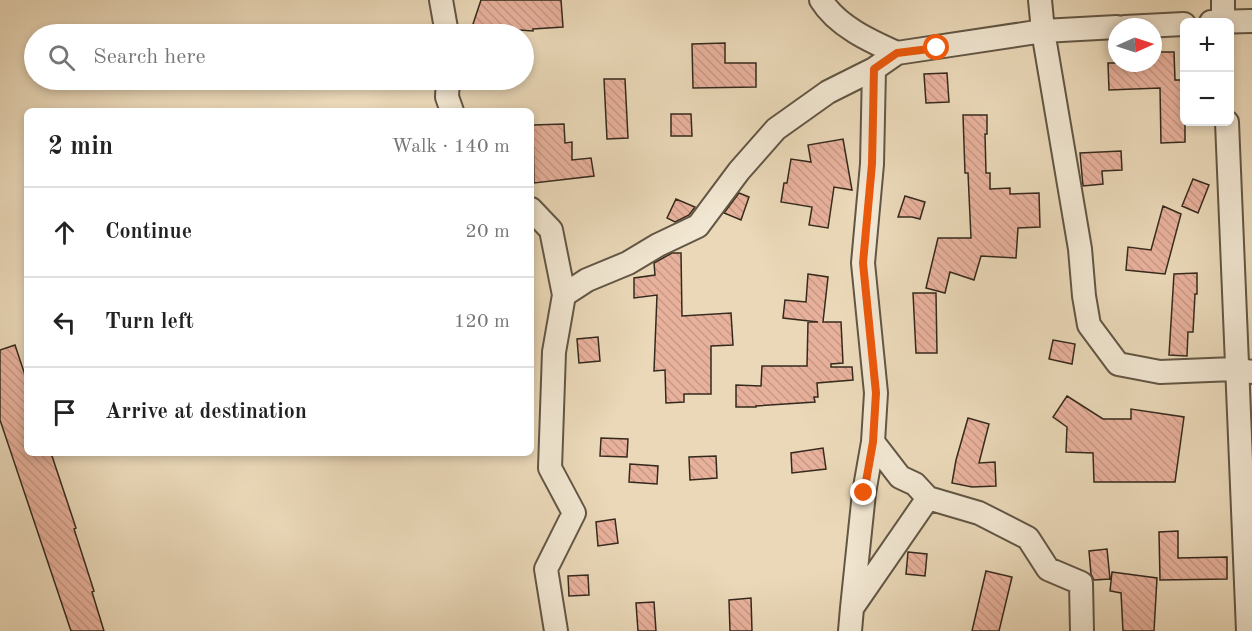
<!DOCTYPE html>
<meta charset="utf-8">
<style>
body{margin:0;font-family:"Old Standard TT",serif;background:#f2f2f2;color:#222}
.controls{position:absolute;right:18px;top:18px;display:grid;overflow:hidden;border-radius:9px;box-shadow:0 3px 9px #0003}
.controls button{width:54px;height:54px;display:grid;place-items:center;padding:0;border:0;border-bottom:2px solid #e0e0e0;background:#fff;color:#222;font:30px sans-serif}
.compass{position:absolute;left:1108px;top:18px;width:54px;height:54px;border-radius:50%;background:#fff;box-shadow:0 3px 9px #0003;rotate:87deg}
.stop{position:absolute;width:18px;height:18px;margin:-14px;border:4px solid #ea580c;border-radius:50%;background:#fff}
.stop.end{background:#ea580c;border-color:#fff;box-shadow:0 2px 6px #0008}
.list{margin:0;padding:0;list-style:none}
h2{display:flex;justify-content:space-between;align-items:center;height:78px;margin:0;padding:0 24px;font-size:26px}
h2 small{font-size:20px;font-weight:400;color:#767676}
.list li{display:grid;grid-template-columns:39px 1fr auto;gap:18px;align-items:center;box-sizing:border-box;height:90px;padding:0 24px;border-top:2px solid #e0e0e0}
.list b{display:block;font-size:22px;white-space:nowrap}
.list em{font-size:20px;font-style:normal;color:#767676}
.icon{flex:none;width:33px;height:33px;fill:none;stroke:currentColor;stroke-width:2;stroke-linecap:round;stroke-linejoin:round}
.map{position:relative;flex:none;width:1252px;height:631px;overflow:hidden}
.search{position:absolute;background:#fff;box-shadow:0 3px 9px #0003;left:24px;top:24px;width:510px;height:66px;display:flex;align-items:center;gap:15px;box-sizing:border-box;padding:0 21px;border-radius:33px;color:#767676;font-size:22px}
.panel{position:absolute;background:#fff;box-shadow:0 3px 9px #0003;left:24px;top:108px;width:510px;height:348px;border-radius:9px}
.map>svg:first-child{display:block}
.building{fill:url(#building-back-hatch);stroke:#352a1d;stroke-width:1.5}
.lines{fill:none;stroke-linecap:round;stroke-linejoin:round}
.street-casing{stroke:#625644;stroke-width:26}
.street{stroke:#f1e6d1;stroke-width:22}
.route{stroke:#ea580c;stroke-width:8}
</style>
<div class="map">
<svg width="1252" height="631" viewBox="0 0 1252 631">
<defs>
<pattern id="building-back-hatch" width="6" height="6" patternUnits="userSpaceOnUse" patternTransform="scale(1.5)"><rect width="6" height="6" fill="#e8b19c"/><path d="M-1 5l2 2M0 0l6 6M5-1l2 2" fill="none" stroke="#c89886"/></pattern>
</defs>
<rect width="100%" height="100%" fill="#ead8b8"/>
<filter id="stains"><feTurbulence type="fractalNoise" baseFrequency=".00333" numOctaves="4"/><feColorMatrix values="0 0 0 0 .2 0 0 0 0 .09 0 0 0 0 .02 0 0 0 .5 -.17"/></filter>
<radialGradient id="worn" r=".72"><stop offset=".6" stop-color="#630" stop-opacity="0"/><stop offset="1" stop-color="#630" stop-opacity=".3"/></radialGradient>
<path class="building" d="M 481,0 L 561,0 L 563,27 L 533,29 L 533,31 L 472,27 Z
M 725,43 L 725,63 L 756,63 L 756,87 L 693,88 L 692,44 Z
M 1153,52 L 1174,52 L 1175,80 L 1181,80 L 1182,100 L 1185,100 L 1185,142 L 1161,143 L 1160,88 L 1109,90 L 1108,63 L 1153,63 Z
M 947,73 L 949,102 L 926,103 L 924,74 Z
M 604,79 L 625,79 L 628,138 L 607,139 Z
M 671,114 L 691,114 L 692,136 L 671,136 Z
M 963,115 L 987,115 L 987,134 L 985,134 L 986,173 L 990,173 L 990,189 L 1010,188 L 1010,194 L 1039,193 L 1040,227 L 1018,228 L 1016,258 L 981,256 L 974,280 L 950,272 L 945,293 L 926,288 L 938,238 L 971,238 L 968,173 L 965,173 Z
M 564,124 L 565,143 L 572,142 L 572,160 L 591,158 L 594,176 L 534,183 L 533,125 Z
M 843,139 L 852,190 L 834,187 L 828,228 L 809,225 L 812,207 L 781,202 L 784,183 L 787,183 L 791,159 L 811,162 L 808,145 Z
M 1121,151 L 1122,170 L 1102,171 L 1103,184 L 1083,186 L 1080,153 Z
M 1193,179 L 1209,185 L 1198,213 L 1182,206 Z
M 739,193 L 749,197 L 741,220 L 724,213 Z
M 905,196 L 925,202 L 920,219 L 912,217 L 898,217 Z
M 676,199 L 695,207 L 689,215 L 675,222 L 667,218 Z
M 1163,206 L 1181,214 L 1165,274 L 1126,270 L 1128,247 L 1151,250 Z
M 672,253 L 681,253 L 682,316 L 731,313 L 733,345 L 711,346 L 711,394 L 684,394 L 684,402 L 666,403 L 665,370 L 654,371 L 657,295 L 634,298 L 634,278 L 655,275 L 654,263 Z
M 1197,273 L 1197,294 L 1195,294 L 1193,332 L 1188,332 L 1187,356 L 1169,355 L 1174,274 Z
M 808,274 L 828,277 L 823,322 L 841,322 L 843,363 L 831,364 L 831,367 L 852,367 L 853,380 L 817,383 L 818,397 L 814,397 L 815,402 L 756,406 L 756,407 L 736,407 L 736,385 L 761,386 L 762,366 L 807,366 L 808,322 L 818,322 L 783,318 L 785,300 L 806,302 Z
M 913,293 L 936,293 L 937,353 L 916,353 Z
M 598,337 L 600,361 L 579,363 L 577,339 Z
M 1053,340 L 1075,344 L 1072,364 L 1049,359 Z
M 15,345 L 27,381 L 27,453 L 51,453 L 76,528 L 74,529 L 94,591 L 92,592 L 104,631 L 71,631 L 0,420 L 0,350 Z
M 1067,396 L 1103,419 L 1131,419 L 1131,409 L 1184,417 L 1175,482 L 1094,482 L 1093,453 L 1066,452 L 1067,427 L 1053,417 Z
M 968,418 L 989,424 L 979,463 L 995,462 L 996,486 L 972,487 L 952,483 L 956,460 Z
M 601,438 L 628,439 L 627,457 L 600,456 Z
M 823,448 L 826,469 L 792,473 L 791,453 Z
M 716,456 L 717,478 L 690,480 L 689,457 Z
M 630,464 L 658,466 L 657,484 L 629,482 Z
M 615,519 L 618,543 L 598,546 L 596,522 Z
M 1178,531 L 1178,558 L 1227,557 L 1227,579 L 1160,580 L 1159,532 Z
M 1107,549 L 1110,579 L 1094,580 L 1091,574 L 1089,551 Z
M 908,552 L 927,554 L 925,576 L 906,574 Z
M 986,571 L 1012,577 L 999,631 L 972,631 Z
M 1112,572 L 1157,578 L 1154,631 L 1123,631 L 1121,593 L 1110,591 Z
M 588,575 L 589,595 L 569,596 L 568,576 Z
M 751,598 L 752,631 L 730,631 L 729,600 Z
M 654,602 L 656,631 L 638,631 L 636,603 Z"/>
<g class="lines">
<defs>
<path id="street" d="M 441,0 L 447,34
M 821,0 C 837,26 870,41 897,53
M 1040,0 L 1043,31 L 1080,249 L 1084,296 L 1089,325 L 1118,364 L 1160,372 L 1234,369 L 1252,372
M 1223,0 L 1223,22
M 1211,22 L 1252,21
M 1125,27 L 1184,24
M 448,80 L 447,97 L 452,111
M 1227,122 L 1248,631
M 531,209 L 551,230 L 564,295 L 554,352 L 550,468 L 574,513 L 546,569 L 556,631
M 564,295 L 587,280 L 628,263 L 658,245 L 698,226 L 739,171 L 776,129 L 828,92 L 874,69
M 873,442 L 900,477 L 915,484 L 928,498
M 852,608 L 864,493 L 873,442 L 876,393 L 863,263 L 872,164 L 874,69 L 897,53 L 1043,31 L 1117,27
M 850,631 L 852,608 L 928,498 L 979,513 L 1028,538 L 1048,569 L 1081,583 L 1082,631"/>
</defs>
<use href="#street" class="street-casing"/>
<use href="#street" class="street"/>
</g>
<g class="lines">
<path class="route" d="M 864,493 L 873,442 L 876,393 L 863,263 L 872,164 L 874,69 L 897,53 L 937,48"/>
</g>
<rect width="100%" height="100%" filter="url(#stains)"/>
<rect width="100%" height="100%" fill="url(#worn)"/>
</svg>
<div class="controls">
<button>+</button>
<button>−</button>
</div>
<svg class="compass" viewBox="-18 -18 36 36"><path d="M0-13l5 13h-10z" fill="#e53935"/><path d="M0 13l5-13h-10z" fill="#767676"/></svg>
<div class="stop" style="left:937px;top:48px"></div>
<div class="stop end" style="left:864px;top:493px"></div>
<div class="search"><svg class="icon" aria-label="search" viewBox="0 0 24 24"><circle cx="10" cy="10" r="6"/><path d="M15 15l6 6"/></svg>Search here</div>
<section class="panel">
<h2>2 min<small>Walk · 140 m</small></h2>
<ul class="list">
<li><svg class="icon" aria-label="ahead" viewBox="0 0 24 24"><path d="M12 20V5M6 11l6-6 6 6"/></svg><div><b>Continue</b></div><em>20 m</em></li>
<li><svg class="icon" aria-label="left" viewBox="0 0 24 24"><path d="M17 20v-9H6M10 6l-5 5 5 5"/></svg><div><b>Turn left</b></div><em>120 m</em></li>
<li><svg class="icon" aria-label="arrive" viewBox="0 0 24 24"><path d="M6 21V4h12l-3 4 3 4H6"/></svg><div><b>Arrive at destination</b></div></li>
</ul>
</section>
</div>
